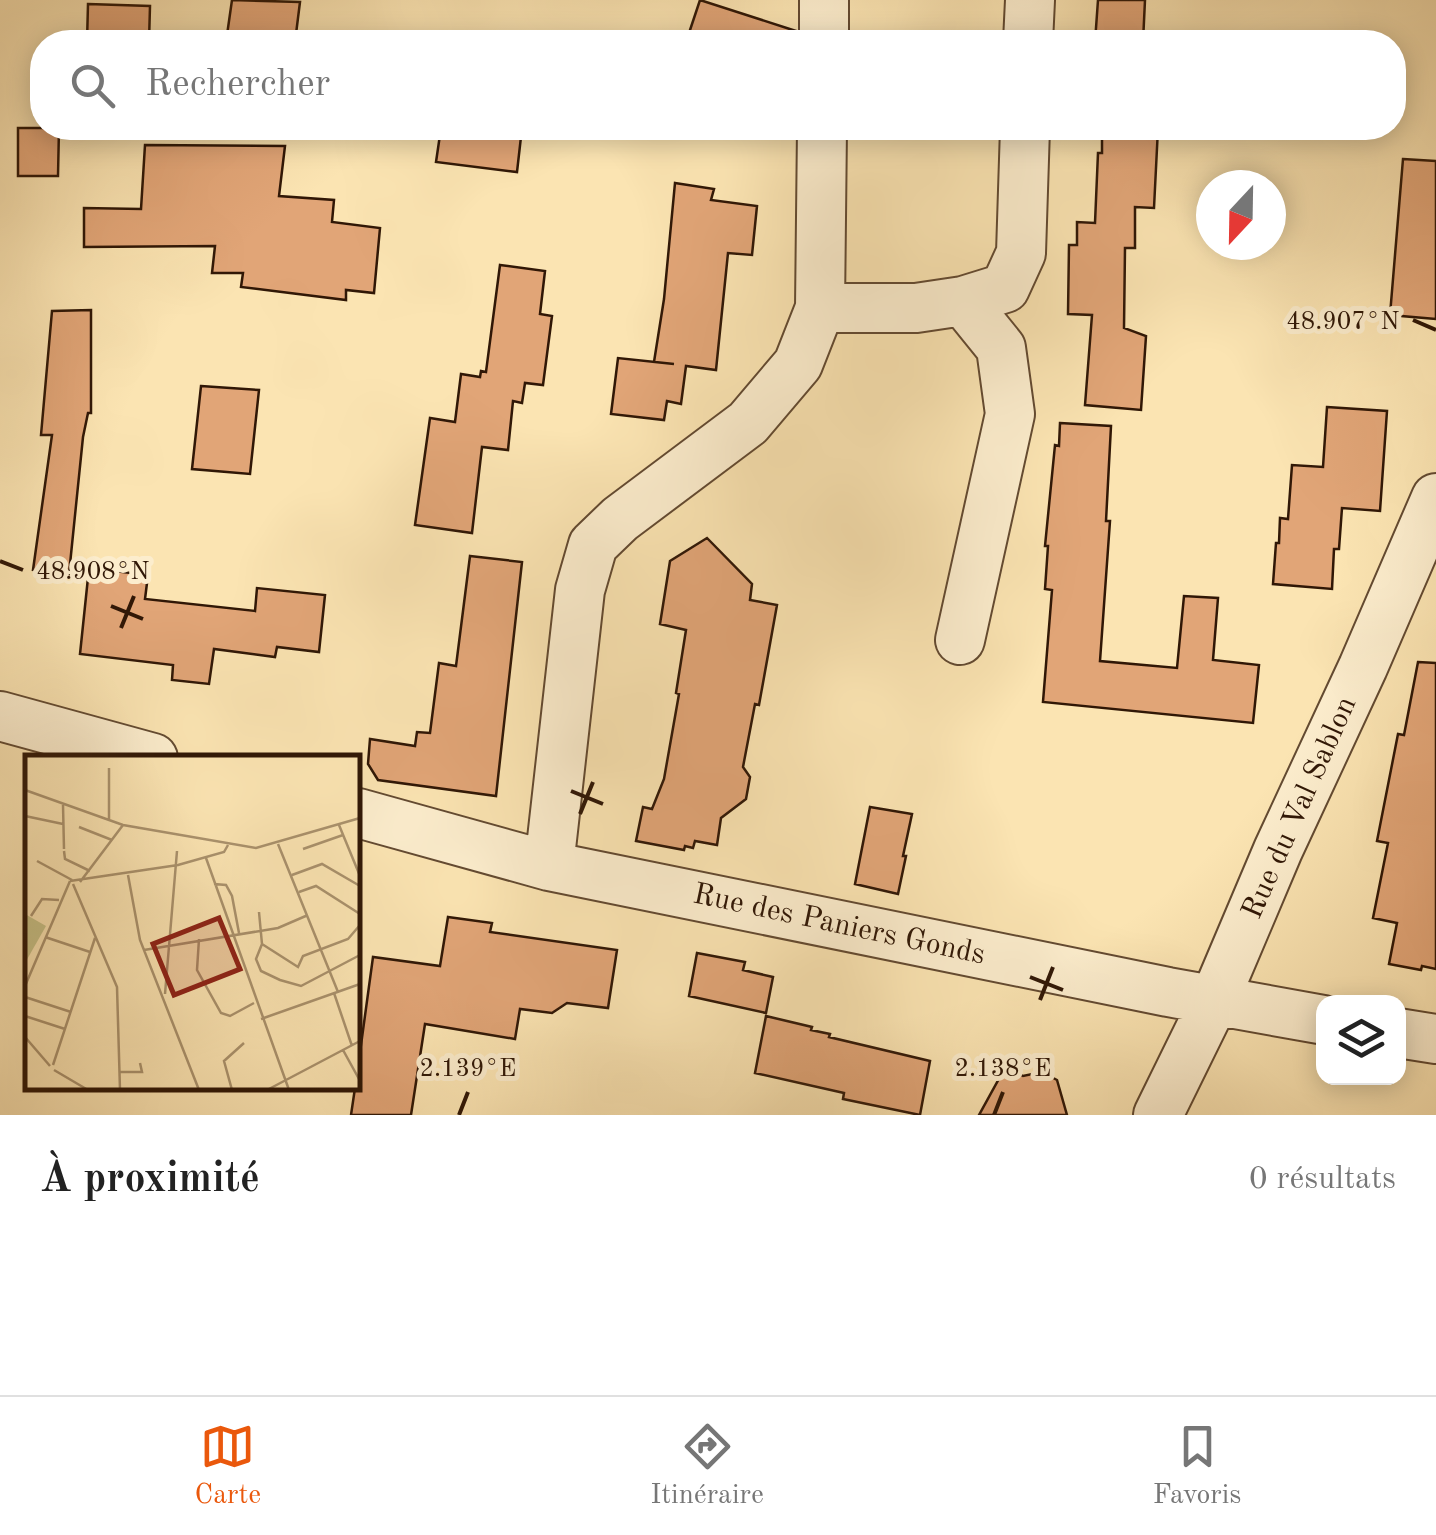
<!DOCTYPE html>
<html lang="fr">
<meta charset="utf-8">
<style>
body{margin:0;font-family:"Old Standard TT",serif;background:#f6f6f6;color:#222}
.controls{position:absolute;right:30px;bottom:30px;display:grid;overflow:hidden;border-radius:20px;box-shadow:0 5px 25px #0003}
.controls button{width:90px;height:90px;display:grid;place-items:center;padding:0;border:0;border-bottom:2px solid #e0e0e0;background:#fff;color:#222;font:50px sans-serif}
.compass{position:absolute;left:1196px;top:170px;width:90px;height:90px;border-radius:50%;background:#fff;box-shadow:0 5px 25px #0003;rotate:202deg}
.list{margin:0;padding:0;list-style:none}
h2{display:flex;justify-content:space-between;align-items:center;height:130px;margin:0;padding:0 40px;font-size:42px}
h2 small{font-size:32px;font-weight:400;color:#767676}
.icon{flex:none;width:55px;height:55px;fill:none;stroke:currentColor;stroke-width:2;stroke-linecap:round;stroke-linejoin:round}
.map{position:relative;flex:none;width:1436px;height:1115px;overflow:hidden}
.search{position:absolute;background:#fff;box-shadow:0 5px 25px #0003;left:30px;right:30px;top:30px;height:110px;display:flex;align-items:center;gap:25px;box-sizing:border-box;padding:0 35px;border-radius:40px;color:#767676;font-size:38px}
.sheet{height:280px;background:#fff}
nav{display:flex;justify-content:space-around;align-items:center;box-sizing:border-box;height:140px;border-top:2px solid #e0e0e0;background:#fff;font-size:28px;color:#767676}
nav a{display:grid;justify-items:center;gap:5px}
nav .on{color:#ea580c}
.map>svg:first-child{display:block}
.building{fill:#e1a577;stroke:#301706;stroke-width:2.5}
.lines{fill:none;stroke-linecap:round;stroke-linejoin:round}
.minor-casing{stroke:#634a31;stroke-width:52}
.minor{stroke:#fcedcd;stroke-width:48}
.ticks{fill:none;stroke:#301706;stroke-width:4}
.labels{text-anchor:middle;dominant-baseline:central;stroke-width:10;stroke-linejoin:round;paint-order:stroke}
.street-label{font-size:30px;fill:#301706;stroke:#fcedcd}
.inset-road{fill:none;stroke:#aa926d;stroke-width:2.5}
.view{fill:#8f2418;fill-opacity:0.15;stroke:#8f2418;stroke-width:5}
.inset-edge{fill:none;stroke:#301706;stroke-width:5}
.ticks-label{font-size:25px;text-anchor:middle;fill:#301706;stroke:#fcedcd;stroke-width:10;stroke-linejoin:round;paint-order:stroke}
</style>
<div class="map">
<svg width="1436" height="1115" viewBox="0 0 1436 1115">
<rect width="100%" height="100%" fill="#fbe4b2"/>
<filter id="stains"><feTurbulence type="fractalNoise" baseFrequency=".002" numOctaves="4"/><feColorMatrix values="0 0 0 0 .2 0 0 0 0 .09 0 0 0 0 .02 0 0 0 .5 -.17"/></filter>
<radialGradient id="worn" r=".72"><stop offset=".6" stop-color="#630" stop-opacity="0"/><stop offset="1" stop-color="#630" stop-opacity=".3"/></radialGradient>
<path class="building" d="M 232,0 L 300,2 L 295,42 L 226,42 Z
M 700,0 L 796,31 L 797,42 L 686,42 Z
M 1098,0 L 1145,0 L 1143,42 L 1095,42 Z
M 88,4 L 150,6 L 149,42 L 87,42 Z
M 18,128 L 59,128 L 58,176 L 18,176 Z
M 441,128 L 522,128 L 517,172 L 436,162 Z
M 1111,128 L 1158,128 L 1154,208 L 1135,207 L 1135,248 L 1125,248 L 1124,328 L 1146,336 L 1141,410 L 1085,405 L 1092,315 L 1068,314 L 1069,245 L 1077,245 L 1077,222 L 1095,223 L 1098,153 L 1102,153 L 1102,133 L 1111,133 Z
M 145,145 L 285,146 L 279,196 L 334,200 L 332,222 L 380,228 L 374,293 L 346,290 L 346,300 L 241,287 L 243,273 L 212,273 L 215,246 L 84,247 L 84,208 L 141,209 Z
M 1403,159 L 1436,161 L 1436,319 L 1390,315 Z
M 675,183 L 714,189 L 711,200 L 757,206 L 752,255 L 728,253 L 716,370 L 686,366 L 681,404 L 667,401 L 664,420 L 611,414 L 618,358 L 674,364 L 654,362 L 664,299 Z
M 500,265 L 545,271 L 540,314 L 552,316 L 543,385 L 525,383 L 522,403 L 513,401 L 508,450 L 482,447 L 472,533 L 415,525 L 430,418 L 455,422 L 461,374 L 480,377 L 481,371 L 486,372 Z
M 91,310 L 91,413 L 88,413 L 83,437 L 69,574 L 33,570 L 52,435 L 41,435 L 52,311 Z
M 201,386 L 259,390 L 250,474 L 192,469 Z
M 1327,407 L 1387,411 L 1380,511 L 1342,508 L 1339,549 L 1334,549 L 1332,589 L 1273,584 L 1276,543 L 1279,543 L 1280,518 L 1288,519 L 1292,465 L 1323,467 Z
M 1060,423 L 1111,426 L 1106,521 L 1110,521 L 1100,661 L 1177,668 L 1184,596 L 1218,598 L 1213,660 L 1259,665 L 1253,723 L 1043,702 L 1052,590 L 1045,589 L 1048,546 L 1045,546 L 1055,445 L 1059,446 Z
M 707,538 L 752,584 L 750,600 L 777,605 L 759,705 L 755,704 L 743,767 L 750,777 L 746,799 L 721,818 L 717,845 L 695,841 L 693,848 L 685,846 L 684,850 L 636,841 L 643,807 L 652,809 L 664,779 L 679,694 L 676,693 L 686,630 L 660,624 L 670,561 Z
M 470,556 L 522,562 L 496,796 L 378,780 L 368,764 L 370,739 L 415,746 L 417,732 L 430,733 L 439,663 L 456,666 Z
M 89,568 L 148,575 L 145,599 L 255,611 L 257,588 L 325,595 L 319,652 L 277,647 L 275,657 L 214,649 L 209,684 L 172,680 L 173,665 L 80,654 Z
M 1418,662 L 1436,663 L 1436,969 L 1422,966 L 1421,970 L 1389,964 L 1397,923 L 1373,918 L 1388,843 L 1377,841 L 1398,734 L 1404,735 Z
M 870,807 L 912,814 L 903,856 L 906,856 L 898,894 L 855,884 Z
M 448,917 L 492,923 L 490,932 L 617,950 L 608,1008 L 567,1003 L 552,1013 L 520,1009 L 515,1039 L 425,1024 L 411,1115 L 351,1115 L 355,1088 L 358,1088 L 358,1067 L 373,957 L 440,966 Z
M 697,953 L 745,962 L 743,970 L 773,977 L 766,1013 L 689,996 Z
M 766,1016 L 812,1027 L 811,1030 L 830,1034 L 829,1037 L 930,1061 L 920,1115 L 843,1099 L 844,1093 L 755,1073 Z
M 1006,1066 L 1023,1076 L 1042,1072 L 1057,1080 L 1067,1115 L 979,1115 Z"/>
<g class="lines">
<defs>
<path id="minor" d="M 824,42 L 824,0
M 1028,42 L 1030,0
M 963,301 L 1005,288 L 1021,253 L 1025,128
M 820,308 L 916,308 L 963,301 L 1001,348 L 1010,414 L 960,640
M 0,716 L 153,758
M 358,813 L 549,866 L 1168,992 L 1324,1020
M 549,866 L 580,590 L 593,545 L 620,519 L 748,423 L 798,364 L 820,308 L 822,128
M 1398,1033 L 1436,1039
M 1158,1115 L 1214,1001 L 1278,850 L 1363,667 L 1436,498"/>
</defs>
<use href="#minor" class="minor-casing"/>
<use href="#minor" class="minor"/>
</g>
<path class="ticks" d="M 1413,320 L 1436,330M 0,561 L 23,570M 111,606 L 143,619M 121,628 L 134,596M 571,791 L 603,804M 580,814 L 593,782M 1030,977 L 1063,990M 1040,1000 L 1053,967M 459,1115 L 468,1092M 994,1115 L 1003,1092"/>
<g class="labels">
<g class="street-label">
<text transform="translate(1300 808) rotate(-66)">Rue du Val Sablon</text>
<text transform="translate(839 925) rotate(12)">Rue des Paniers Gonds</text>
</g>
</g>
<g transform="translate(25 755)">
<rect width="335" height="335" fill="#fbe4b2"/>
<path d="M 0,159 L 21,171 L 0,208 Z" fill="#c7c187"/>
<path class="inset-road" d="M 84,13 L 84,65M 0,35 L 98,70 L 231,93 L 335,63M 38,50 L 39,94M 0,61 L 38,69M 314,70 L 335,121M 54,72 L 87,85M 253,89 L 313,237M 278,94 L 318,80M 39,96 L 40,104 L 65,116M 181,103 L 264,335M 12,106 L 47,125M 103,120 L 115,185 L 174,335M 267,120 L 297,109 L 335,131M 45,126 L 153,110 L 199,97 L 203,90M 55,127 L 98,70M 48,129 L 92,232 L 95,335M 189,129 L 201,130 L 207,141 L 214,178M 274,137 L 291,131 L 335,159M 234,157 L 237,189 L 231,204 L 236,216 L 255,225 L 276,231 L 335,200M 6,161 L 17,144 L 34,145M 20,182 L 65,197M 174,184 L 172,215 L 196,258 L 205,261 L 229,248M 237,189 L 273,212 L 278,201 L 323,184 L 335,170M 119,195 L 253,173 L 283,160M 0,231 L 45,126M 309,238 L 327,291M 140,239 L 152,96M 0,242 L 46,257M 0,261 L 40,274M 236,264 L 335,229M 0,282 L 25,311M 318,295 L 334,324M 28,310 L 70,183M 29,315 L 63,335M 94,317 L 117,317 L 115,308M 207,335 L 199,306 L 219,288M 242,335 L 335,286"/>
<path class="view" d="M 194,163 L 215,214 L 149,240 L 128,189 Z"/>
<rect width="335" height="335" class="inset-edge"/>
</g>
<g class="ticks-label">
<text x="1343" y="329">48.907°N</text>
<text x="93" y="579">48.908°N</text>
<text x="468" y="1076">2.139°E</text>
<text x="1003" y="1076">2.138°E</text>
</g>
<rect width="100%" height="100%" filter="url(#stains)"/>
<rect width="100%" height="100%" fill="url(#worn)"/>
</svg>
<div class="controls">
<button><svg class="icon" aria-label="layers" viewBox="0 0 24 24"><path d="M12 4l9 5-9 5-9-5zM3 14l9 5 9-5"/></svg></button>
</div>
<svg class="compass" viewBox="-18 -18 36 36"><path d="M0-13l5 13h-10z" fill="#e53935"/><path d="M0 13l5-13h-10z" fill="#767676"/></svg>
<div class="search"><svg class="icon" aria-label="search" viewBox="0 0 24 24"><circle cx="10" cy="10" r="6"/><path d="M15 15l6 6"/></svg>Rechercher</div>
</div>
<section class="sheet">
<h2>À proximité<small>0 résultats</small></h2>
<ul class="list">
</ul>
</section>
<nav>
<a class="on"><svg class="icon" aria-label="map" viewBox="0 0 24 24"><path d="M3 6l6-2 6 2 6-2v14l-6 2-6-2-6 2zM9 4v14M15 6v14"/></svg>Carte</a>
<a><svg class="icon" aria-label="directions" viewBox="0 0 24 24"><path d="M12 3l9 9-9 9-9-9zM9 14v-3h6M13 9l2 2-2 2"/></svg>Itinéraire</a>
<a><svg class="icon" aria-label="saved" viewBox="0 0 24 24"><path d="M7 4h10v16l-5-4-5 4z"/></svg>Favoris</a>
</nav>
